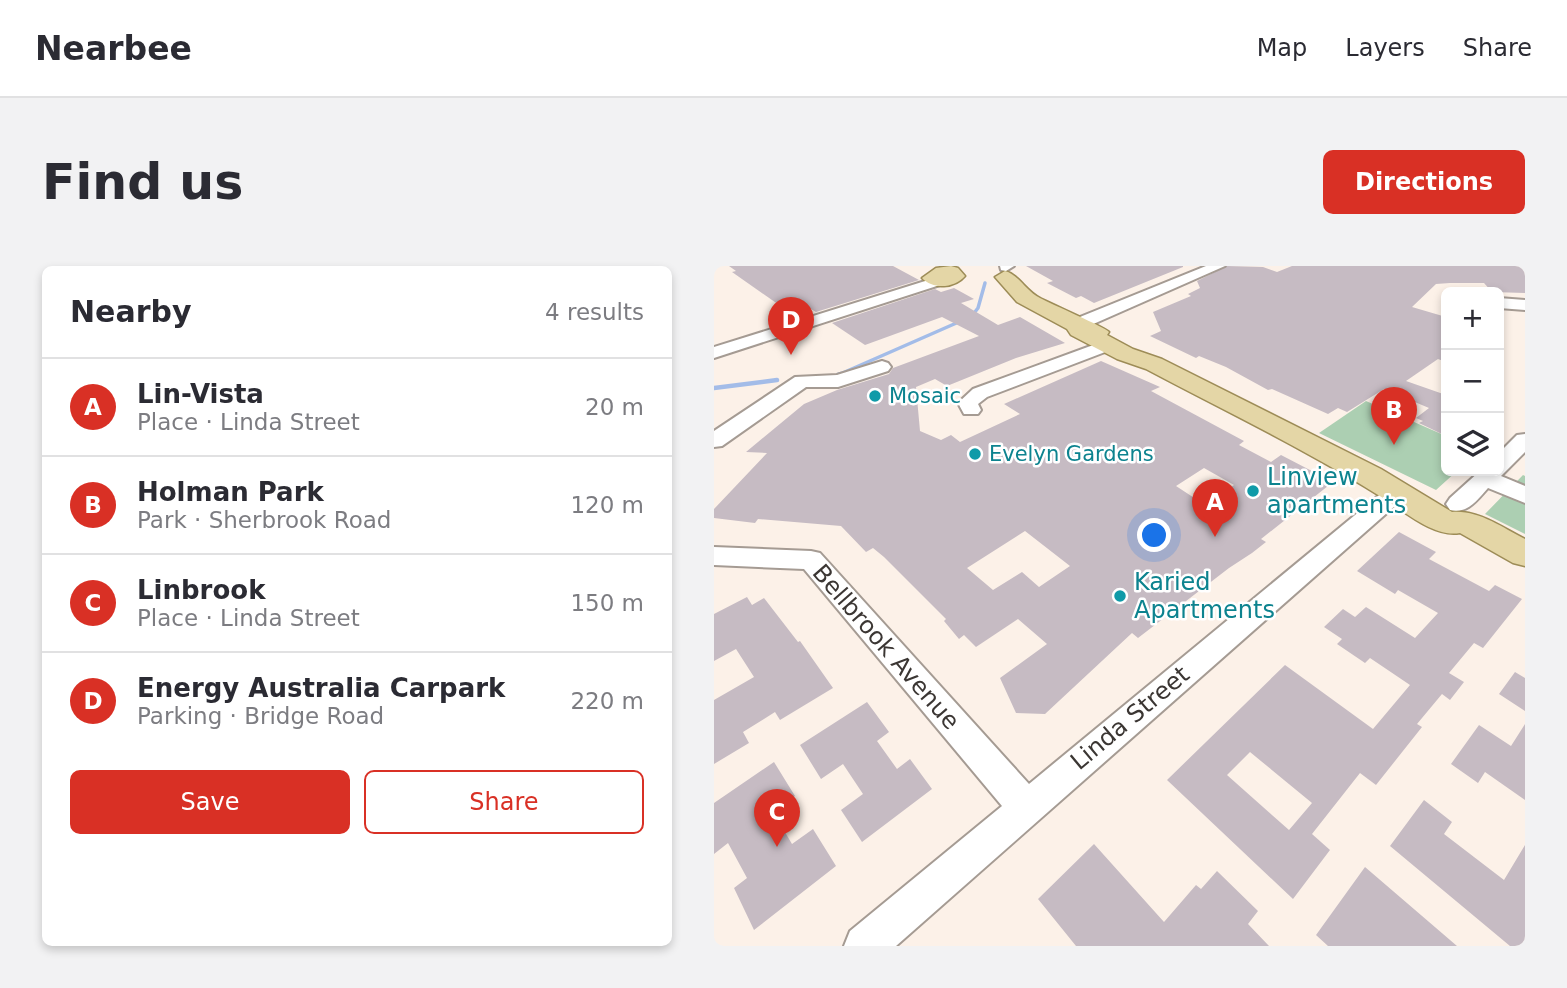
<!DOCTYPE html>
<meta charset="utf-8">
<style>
body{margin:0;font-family:"DejaVu Sans",sans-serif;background:#f2f2f3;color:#2b2b33}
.controls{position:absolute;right:21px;top:21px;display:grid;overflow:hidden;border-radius:10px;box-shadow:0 4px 10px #0003}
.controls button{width:63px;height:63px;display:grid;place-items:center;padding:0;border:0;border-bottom:2px solid #e1e1e2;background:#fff;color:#2b2b33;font:35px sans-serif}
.you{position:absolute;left:441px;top:270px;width:24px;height:24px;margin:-18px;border:5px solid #fff;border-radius:50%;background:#1a73e8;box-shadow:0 0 0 10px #1a73e833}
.badge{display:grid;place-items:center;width:46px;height:46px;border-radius:50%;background:#d93025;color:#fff;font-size:23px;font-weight:700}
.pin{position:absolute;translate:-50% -58px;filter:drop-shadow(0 2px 4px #0008)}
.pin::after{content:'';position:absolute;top:37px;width:24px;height:21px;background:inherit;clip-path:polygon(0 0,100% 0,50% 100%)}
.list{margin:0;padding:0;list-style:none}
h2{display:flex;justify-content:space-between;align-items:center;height:91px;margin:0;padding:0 28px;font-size:30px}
h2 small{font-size:23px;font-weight:400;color:#7c7c81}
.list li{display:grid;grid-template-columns:46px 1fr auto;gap:21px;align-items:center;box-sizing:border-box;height:98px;padding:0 28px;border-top:2px solid #e1e1e2}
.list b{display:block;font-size:26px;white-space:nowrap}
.list p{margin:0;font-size:23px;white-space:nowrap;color:#7c7c81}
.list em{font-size:23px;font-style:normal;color:#7c7c81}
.actions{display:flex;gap:14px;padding:21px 28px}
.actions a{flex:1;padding:16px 0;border:2px solid #d93025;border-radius:10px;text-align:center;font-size:24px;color:#d93025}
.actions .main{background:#d93025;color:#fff}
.icon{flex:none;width:38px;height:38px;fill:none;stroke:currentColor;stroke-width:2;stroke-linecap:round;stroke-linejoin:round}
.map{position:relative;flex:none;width:811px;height:680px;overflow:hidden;border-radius:10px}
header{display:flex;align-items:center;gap:42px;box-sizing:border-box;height:98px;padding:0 35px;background:#fff;border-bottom:2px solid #e1e1e2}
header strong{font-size:33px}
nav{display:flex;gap:38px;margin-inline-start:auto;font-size:24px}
.intro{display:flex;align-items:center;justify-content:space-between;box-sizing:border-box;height:168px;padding:0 42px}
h1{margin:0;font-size:49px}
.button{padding:18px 32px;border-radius:10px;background:#d93025;color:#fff;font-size:24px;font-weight:700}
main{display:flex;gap:42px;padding:0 42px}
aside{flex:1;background:#fff;border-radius:10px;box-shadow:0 4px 10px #0003}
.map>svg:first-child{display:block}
.green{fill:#accfb2}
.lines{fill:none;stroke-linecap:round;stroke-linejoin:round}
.stream-far1{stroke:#a3bce8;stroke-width:3.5}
.stream{stroke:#a3bce8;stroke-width:4.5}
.building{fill:#c6bbc3;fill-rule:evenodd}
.minor-casing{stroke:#a59b93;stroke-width:4}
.major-casing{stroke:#9d8c57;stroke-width:3}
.minor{fill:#fff;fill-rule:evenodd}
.major{fill:#e4d6a6;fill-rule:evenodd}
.culture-dot{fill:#0f9aa8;stroke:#fff;stroke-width:2.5}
.labels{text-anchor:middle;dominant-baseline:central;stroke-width:5;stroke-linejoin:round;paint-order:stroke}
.far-culture-label{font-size:21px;fill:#0d838f;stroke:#fff;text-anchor:start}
.culture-label{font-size:24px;fill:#0d838f;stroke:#fff;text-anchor:start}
.street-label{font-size:24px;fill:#3b3633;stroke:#fff}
</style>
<header>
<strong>Nearbee</strong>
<nav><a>Map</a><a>Layers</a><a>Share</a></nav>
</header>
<div class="intro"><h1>Find us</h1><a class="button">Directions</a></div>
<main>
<aside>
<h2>Nearby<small>4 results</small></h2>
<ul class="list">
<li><span class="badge">A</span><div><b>Lin-Vista</b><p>Place · Linda Street</p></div><em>20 m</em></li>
<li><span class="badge">B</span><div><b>Holman Park</b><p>Park · Sherbrook Road</p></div><em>120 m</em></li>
<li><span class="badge">C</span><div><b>Linbrook</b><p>Place · Linda Street</p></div><em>150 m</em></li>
<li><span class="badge">D</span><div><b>Energy Australia Carpark</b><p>Parking · Bridge Road</p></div><em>220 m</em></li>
</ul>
<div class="actions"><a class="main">Save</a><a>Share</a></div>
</aside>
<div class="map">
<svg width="811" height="680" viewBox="0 0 811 680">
<rect width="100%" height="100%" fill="#fcf1e8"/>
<path class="green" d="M 652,135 L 732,170 L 732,205 L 743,205 L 722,224 L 605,167 Z
M 809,209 L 811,210 L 811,268 L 771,248 Z"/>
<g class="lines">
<path class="stream-far1" d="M 257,51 L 264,42 L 271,17
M 124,109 L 247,55"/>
<path class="stream" d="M 124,109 L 127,108
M 0,122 L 63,114"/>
</g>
<path class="building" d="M 15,0 L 179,0 L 205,14 L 102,46 L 97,43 L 78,48 L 18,6 L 22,5 Z
M 312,0 L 469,0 L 469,1 L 380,37 L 367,30 L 362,32 L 333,17 L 339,15 Z
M 513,0 L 549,1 L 563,6 L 578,0 L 811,0 L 811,27 L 778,26 L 770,17 L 736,17 L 722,18 L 698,41 L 732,51 L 732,96 L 724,93 L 692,115 L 732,129 L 732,170 L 705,157 L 709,155 L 702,152 L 715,142 L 670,123 L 633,146 L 624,142 L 614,148 L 558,123 L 554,124 L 512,101 L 485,90 L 482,92 L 436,70 L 447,65 L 439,46 L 477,30 L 474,28 L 486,22 L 483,15 Z
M 240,22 L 260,33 L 247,37 L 284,59 L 306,51 L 351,77 L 302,92 L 233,120 L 221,113 L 202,121 L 206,165 L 227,174 L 237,169 L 246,176 L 306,148 L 290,138 L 387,95 L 446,121 L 437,125 L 530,175 L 525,179 L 557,196 L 567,189 L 619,216 L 547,273 L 552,276 L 538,287 L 515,302 L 424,372 L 418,367 L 331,448 L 302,447 L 286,412 L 333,378 L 304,353 L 262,381 L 250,369 L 245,373 L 230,355 L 232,353 L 170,291 L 159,282 L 152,286 L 127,260 L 44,253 L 41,257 L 0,252 L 0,243 L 53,187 L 32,186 L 90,138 L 123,124 L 175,108 L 179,102 L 265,70 L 228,51 L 151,79 L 118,57 L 221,23 L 227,26 ZM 490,202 L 520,219 L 491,239 L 462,220 ZM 311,265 L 356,300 L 325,321 L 308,306 L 279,324 L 253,302 Z
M 685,266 L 722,286 L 715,293 L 775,325 L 781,319 L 808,333 L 769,382 L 760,377 L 735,407 L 750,416 L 736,434 L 728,428 L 703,458 L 708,461 L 662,519 L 646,507 L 598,568 L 616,584 L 579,633 L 453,514 L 571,399 L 659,463 L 696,419 L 656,392 L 651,397 L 623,378 L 628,373 L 610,361 L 629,343 L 641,351 L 652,341 L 701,372 L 724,347 L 684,324 L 681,328 L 643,305 ZM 536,486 L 598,537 L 575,564 L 513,509 Z
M 33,331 L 38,339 L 50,332 L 84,376 L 86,375 L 119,422 L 66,454 L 61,446 L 29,466 L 35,477 L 0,498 L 0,434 L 40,411 L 22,383 L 0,395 L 0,348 Z
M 801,406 L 811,412 L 811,445 L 785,428 Z
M 153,436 L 175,466 L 163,475 L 183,503 L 196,493 L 218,523 L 148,576 L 127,544 L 149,528 L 129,498 L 107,513 L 86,479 Z
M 811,458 L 811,534 L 771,506 L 764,517 L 737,498 L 765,459 L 797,480 Z
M 60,496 L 81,530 L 59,546 L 78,578 L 99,563 L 122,600 L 40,664 L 20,622 L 33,612 L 14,577 L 0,588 L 0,537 Z
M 710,534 L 738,556 L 730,568 L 790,614 L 811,579 L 811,680 L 796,680 L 676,580 Z
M 380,578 L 450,656 L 482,619 L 487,623 L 503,605 L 544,645 L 534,658 L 555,680 L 362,680 L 324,633 Z
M 651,601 L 743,680 L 614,680 L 602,669 Z"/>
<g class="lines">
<defs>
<path id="minor" d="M 286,0 L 300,0 L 292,5 L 287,4 Z
M 492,0 L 511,0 L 368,63 L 356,63 L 354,59 L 356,55 Z
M 224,11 L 231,15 L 229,18 L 0,92 L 0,81 Z
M 785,32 L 811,34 L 811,44 L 785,42 Z
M 393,74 L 402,79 L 399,83 L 273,131 L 264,138 L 267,144 L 264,148 L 250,148 L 244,137 L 259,123 Z
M 168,95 L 174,97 L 177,101 L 174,105 L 124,121 L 92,121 L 8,180 L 0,181 L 0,165 L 81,111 L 123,109 Z
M 811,168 L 811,186 L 787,210 L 811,220 L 811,237 L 774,222 C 763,234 754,248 736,244 L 732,238 L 736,232 L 766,205 L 785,205 L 785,187 L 803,169 Z
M 683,219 L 691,221 L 695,226 L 691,231 L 182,680 L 130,680 L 136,665 L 288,540 L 90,303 L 0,299 L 0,281 L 97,285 L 106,287 L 315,518 L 675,221 Z"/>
<path id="major" d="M 237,0 L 244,2 L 251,10 C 241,22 219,24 208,12 L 222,2 Z
M 291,5 C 305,9 312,25 326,32 C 337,38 391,61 395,66 L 393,69 L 419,83 L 448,93 L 667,203 L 738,246 C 765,244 787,261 811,273 L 811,300 L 799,297 L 746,267 C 720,272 690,245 669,232 C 593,184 511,145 432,103 L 403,93 L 357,69 L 353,63 L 303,36 L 281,11 Z"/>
</defs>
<use href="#minor" class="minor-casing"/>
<use href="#major" class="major-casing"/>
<use href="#minor" class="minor"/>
<use href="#major" class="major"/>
</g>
<g class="culture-dot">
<circle cx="161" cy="130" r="7"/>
<circle cx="261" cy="188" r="7"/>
<circle cx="539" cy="225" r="7"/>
<circle cx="406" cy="330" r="7"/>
</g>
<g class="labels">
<g class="far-culture-label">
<text x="175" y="130">Mosaic</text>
<text x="275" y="188">Evelyn Gardens</text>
</g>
<g class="culture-label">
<text x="553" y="211">Linview<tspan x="553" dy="28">apartments</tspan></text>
<text x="420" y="316">Karied<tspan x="420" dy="28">Apartments</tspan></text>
</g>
<g class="street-label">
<text transform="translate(172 381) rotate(49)">Bellbrook Avenue</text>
<text transform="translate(416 452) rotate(-40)">Linda Street</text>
</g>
</g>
</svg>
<div class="controls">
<button>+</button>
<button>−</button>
<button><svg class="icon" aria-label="layers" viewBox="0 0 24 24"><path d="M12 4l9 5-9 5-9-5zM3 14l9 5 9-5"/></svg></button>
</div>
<div class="you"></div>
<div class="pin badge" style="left:501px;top:271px">A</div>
<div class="pin badge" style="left:680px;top:179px">B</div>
<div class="pin badge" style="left:63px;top:581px">C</div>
<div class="pin badge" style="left:77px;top:89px">D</div>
</div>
</main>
